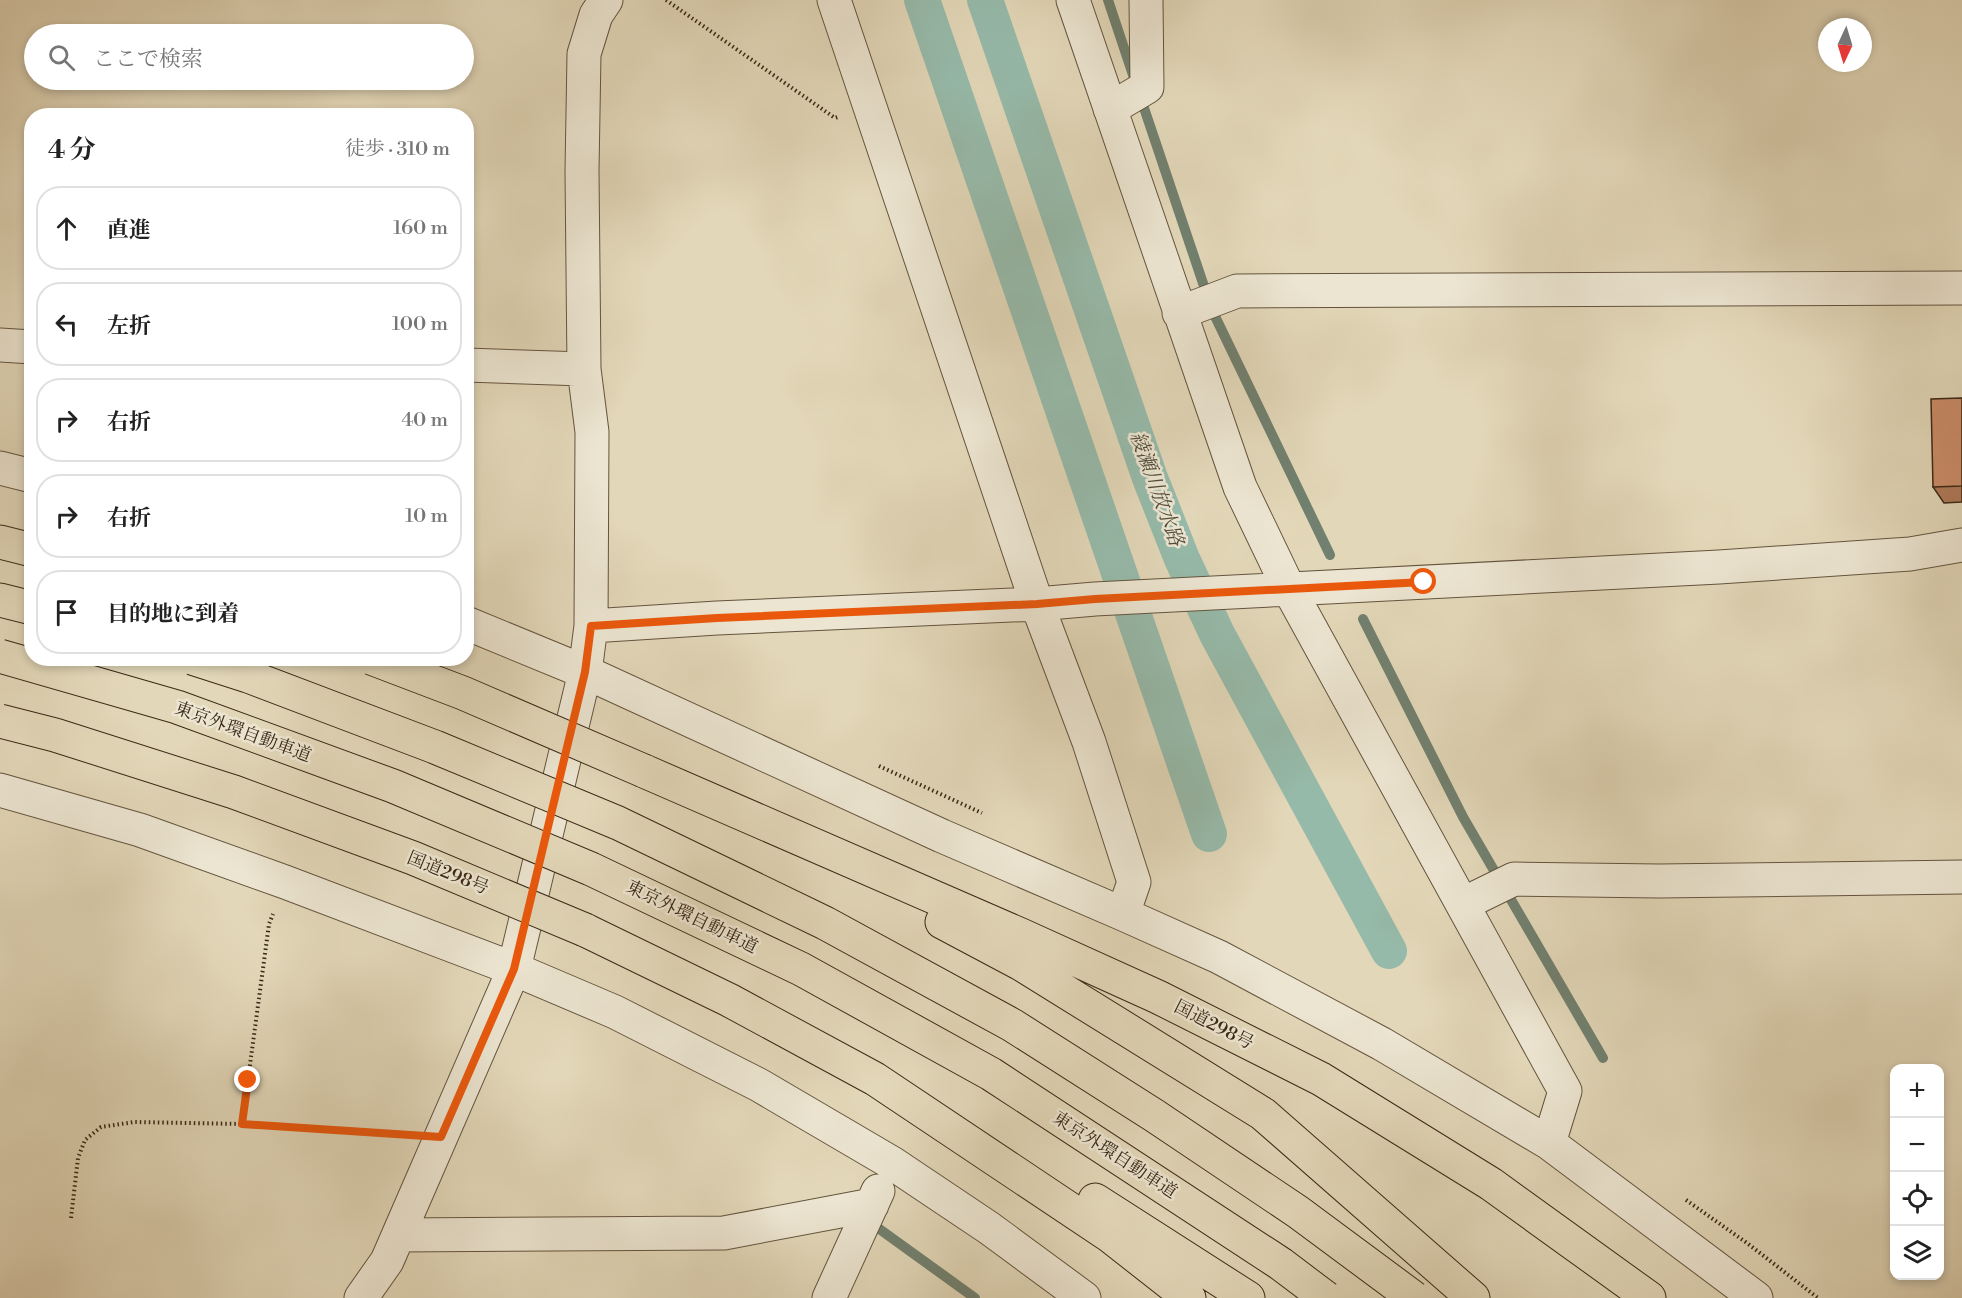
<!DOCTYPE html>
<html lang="ja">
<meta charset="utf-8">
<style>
body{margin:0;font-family:"Libre Bodoni","Noto Serif JP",serif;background:#f2f2f2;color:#222}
.controls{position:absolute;right:18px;bottom:18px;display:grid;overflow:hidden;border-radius:12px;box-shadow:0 3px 9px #0003}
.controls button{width:54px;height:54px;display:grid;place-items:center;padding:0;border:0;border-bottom:2px solid #e0e0e0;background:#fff;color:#222;font:30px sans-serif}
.compass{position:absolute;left:1818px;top:18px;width:54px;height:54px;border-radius:50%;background:#fff;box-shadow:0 3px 9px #0003;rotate:184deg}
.stop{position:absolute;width:18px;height:18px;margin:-14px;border:4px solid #ea580c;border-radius:50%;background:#fff}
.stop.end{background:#ea580c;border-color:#fff;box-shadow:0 2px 6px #0008}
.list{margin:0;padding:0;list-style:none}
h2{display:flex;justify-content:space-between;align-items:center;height:78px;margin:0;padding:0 24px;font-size:26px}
h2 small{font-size:20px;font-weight:400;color:#767676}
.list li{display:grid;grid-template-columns:39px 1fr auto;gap:18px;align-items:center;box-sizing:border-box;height:84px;margin:0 12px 12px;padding:0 12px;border:2px solid #e0e0e0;border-radius:24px}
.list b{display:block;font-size:22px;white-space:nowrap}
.list em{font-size:20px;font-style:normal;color:#767676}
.icon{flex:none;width:33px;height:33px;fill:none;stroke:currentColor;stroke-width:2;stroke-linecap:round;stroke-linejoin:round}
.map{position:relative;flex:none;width:1962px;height:1298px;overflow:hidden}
.search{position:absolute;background:#fff;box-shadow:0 3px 9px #0003;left:24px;top:24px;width:450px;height:66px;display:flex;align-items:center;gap:15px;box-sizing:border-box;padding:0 21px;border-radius:33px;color:#767676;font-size:22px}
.panel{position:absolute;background:#fff;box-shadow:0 3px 9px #0003;left:24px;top:108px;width:450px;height:558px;border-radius:24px}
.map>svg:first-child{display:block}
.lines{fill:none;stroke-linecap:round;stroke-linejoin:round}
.stream{stroke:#71806f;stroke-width:10}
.canal{stroke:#96baaa;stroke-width:36}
.minor-casing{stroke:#64543e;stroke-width:35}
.highway-casing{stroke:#3a2916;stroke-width:35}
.path{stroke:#3a2916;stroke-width:4;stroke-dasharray:1.5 3;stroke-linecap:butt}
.minor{stroke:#ece5d1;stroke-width:33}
.highway{stroke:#e2d7b8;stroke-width:33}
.highway-bridge-casing{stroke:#3a2916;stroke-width:35;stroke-linecap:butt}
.highway-bridge{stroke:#e2d7b8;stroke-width:33}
.wall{fill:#ae7859;stroke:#3a2916;stroke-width:1.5}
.building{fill:#ca8c68;stroke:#3a2916;stroke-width:1.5}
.route{stroke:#ea580c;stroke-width:8}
.labels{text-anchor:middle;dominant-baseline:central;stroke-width:5;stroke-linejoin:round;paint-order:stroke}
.street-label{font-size:18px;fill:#3a2916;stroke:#ece5d1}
.water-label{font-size:20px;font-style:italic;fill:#514d3b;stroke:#ece5d1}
</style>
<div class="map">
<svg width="1962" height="1298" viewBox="0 0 1962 1298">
<rect width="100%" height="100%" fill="#e2d7b8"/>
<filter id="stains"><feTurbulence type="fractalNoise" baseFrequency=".00333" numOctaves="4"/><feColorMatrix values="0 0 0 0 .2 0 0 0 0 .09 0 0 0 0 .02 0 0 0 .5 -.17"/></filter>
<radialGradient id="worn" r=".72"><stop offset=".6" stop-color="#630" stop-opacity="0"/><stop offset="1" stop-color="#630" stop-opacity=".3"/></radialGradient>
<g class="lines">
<path class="stream" d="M 1108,0 L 1134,78
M 1140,96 L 1212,310 L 1330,555
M 1363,619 L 1463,817 L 1603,1058
M 878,1228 L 975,1298"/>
<path class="canal" d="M 922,0 L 1209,834
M 985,0 L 1150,478 L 1182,559 L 1217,634 L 1389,951"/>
<defs>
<path id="minor" d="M 834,0 L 1037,604 L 1089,742 L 1134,882 L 1123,914
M 1073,0 L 1240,487 L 1289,589 L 1565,1091 L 1549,1143
M 1110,109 L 1147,87 L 1146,0
M 1179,313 L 1237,291 L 1962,288
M 0,345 L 32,347
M 466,365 L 584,369
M 0,468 L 32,476
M 466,623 L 585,672 L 942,836 L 1123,914 L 1219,957 L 1382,1044 L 1549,1143 L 1756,1298
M 591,626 L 717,618 L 1037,604 L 1095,599 L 1719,567 L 1910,554 L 1962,545
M 0,790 L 140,830 L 285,882 L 514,969 L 615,1012 L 759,1085 L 892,1163 L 989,1228 L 1084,1298
M 1463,904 L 1514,879 L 1659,881 L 1962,877
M 399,1235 L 724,1233 L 872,1205
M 361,1298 L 387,1261 L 514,969 L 585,672 L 591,626 L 592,432 L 584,369 L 582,171 L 584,54 L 596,15 L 606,0
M 829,1298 L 878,1191"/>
<path id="highway" d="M 0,542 L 32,550
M 0,600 L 32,608
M 644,771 L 1021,935 L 1158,997 L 1321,1079 L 1491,1184 L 1649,1298
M 942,922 L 1021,964 L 1263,1114 L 1473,1298
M 585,930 L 729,1000 L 875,1079 L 1110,1236 L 1189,1298
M 1095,1200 L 1248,1298"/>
</defs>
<use href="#minor" class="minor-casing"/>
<use href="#highway" class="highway-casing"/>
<path class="path" d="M 666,0 L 835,118 L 838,117
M 879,766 L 982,813
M 242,1124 L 269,924 L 273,914
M 1686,1200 L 1747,1243 L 1818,1298
M 71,1218 L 78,1158 L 85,1140 L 101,1127 L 134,1122 L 242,1124 L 404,1135"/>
<use href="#minor" class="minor"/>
<use href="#highway" class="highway"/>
<defs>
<path id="highway-bridge" d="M 0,656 L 177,707 L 393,786 L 591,869 L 801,969 L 991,1074 L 1281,1264 L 1326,1298
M 192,658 L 248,676 L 435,747 L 618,823 L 825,923 L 1012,1025 L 1155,1116 L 1298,1212 L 1414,1298
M 371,658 L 463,693 L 644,771
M 0,721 L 55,735 L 234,792 L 413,858 L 585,930"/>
</defs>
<use href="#highway-bridge" class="highway-bridge-casing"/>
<use href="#highway-bridge" class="highway-bridge"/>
</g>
<path class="wall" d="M 1962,398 L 1962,502 L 1944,503 L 1933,487 Z"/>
<path class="building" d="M 1962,398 L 1962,486 L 1933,487 L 1931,399 Z"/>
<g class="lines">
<path class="route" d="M 248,1080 L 242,1124 L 441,1137 L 514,969 L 585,672 L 591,626 L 717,618 L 1037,604 L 1095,599 L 1424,582"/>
</g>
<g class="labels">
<g class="street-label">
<text transform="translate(243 732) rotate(20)">東京外環自動車道</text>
<text transform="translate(448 873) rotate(22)">国道298号</text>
<text transform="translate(692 917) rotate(26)">東京外環自動車道</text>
<text transform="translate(1214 1025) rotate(27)">国道298号</text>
<text transform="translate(1115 1155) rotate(33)">東京外環自動車道</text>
</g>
<g class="water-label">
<text transform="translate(1156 489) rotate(70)">綾瀬川放水路</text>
</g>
</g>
<rect width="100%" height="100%" filter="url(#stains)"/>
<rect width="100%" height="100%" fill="url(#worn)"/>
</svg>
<div class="controls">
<button>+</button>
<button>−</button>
<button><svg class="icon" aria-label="locate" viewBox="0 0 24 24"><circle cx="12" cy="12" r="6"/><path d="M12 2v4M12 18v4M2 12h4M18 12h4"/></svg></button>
<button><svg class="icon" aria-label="layers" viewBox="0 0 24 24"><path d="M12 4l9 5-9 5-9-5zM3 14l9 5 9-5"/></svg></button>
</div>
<svg class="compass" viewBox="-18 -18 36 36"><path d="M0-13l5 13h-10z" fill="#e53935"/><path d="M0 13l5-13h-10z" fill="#767676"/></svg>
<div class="stop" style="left:1424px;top:582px"></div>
<div class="stop end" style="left:248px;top:1080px"></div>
<div class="search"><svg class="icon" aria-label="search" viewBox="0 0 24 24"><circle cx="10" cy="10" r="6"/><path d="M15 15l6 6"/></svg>ここで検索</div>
<section class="panel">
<h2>4 分<small>徒歩 · 310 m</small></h2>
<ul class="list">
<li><svg class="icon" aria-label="ahead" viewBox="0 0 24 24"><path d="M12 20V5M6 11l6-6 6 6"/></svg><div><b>直進</b></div><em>160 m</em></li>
<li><svg class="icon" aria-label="left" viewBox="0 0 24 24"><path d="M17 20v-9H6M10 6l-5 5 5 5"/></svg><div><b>左折</b></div><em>100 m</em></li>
<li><svg class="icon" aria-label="right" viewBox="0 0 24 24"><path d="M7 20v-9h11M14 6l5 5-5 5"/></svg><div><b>右折</b></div><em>40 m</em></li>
<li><svg class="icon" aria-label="right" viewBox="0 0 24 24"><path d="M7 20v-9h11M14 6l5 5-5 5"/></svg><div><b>右折</b></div><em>10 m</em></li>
<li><svg class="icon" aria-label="arrive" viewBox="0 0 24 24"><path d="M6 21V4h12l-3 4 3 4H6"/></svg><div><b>目的地に到着</b></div></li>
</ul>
</section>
</div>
